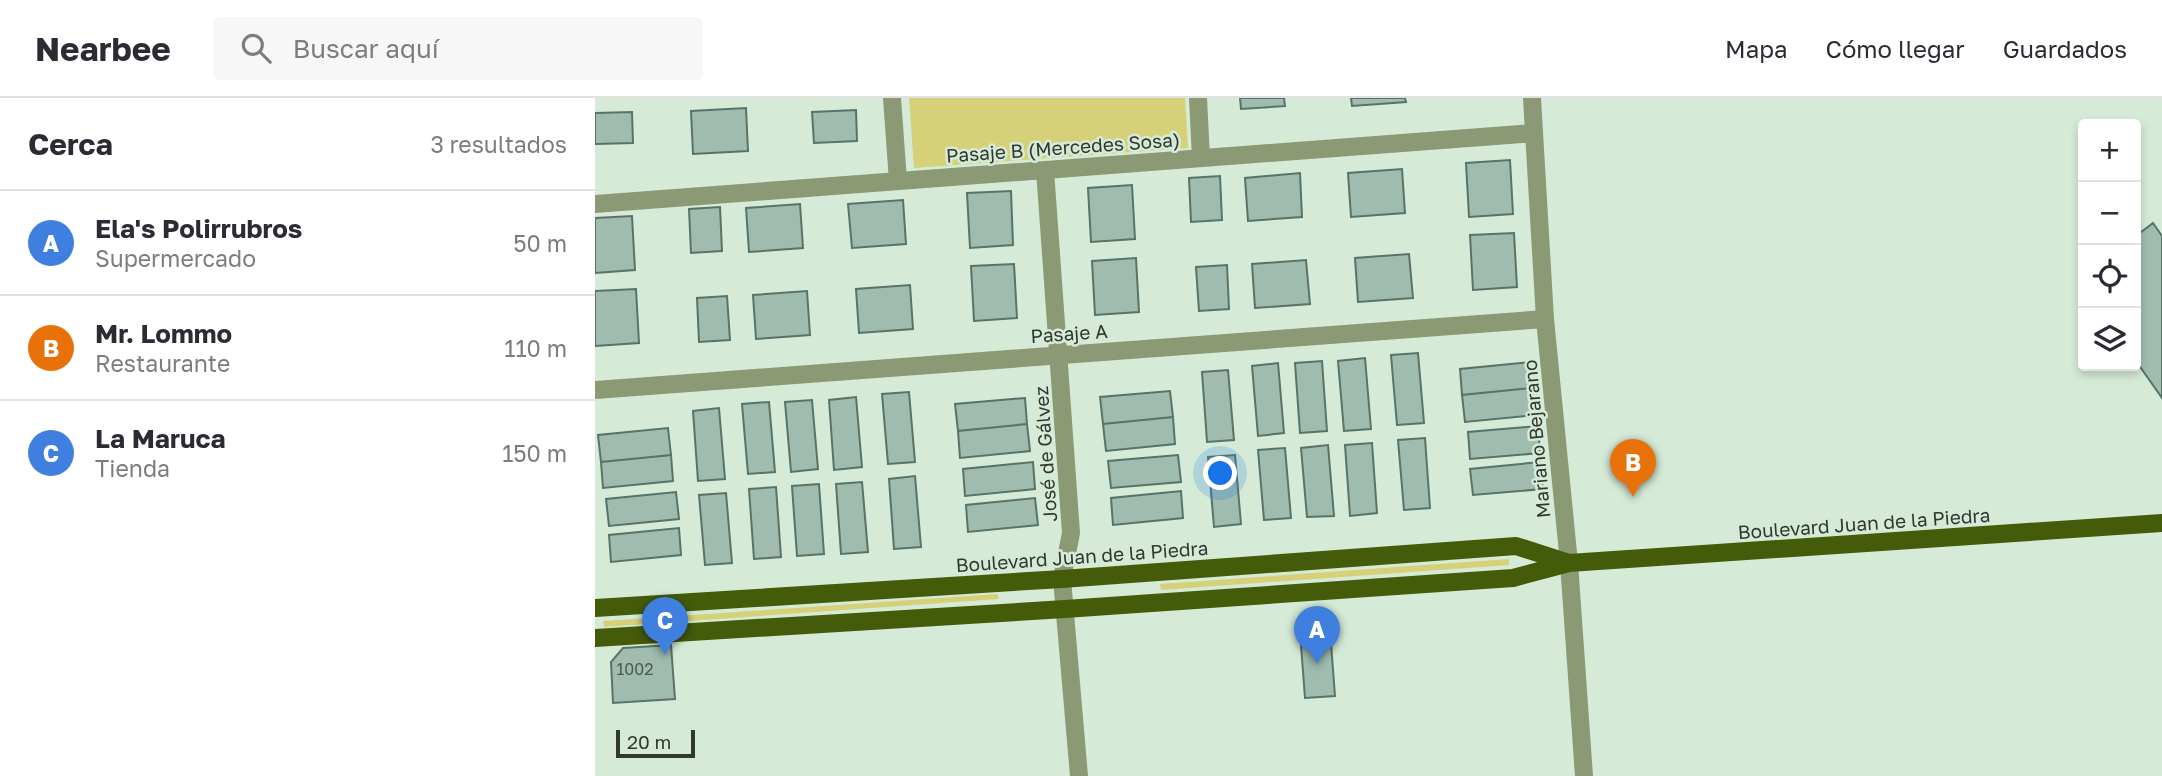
<!DOCTYPE html>
<html lang="es">
<meta charset="utf-8">
<style>
body{margin:0;font-family:"Golos Text",sans-serif;background:#f7f7f7;color:#2b2b33}
.controls{position:absolute;right:21px;top:21px;display:grid;overflow:hidden;border-radius:7px;box-shadow:0 4px 10px #0003}
.controls button{width:63px;height:63px;display:grid;place-items:center;padding:0;border:0;border-bottom:2px solid #e1e1e2;background:#fff;color:#2b2b33;font:35px sans-serif}
.scale{position:absolute;left:21px;bottom:18px;width:79px;box-sizing:border-box;padding-left:7px;border:4px solid #303830;border-top:0;font-size:19px;line-height:24px;white-space:nowrap;color:#303830;-webkit-text-stroke:5px #d6ebd7;paint-order:stroke}
.you{position:absolute;left:626px;top:376px;width:24px;height:24px;margin:-18px;border:5px solid #fff;border-radius:50%;background:#1a73e8;box-shadow:0 0 0 10px #1a73e833}
.badge{display:grid;place-items:center;width:46px;height:46px;border-radius:50%;background:#275f97;color:#fff;font-size:23px;font-weight:700}
.pin{position:absolute;translate:-50% -58px;filter:drop-shadow(0 2px 4px #0008)}
.pin::after{content:'';position:absolute;top:37px;width:24px;height:21px;background:inherit;clip-path:polygon(0 0,100% 0,50% 100%)}
.list{margin:0;padding:0;list-style:none}
h2{display:flex;justify-content:space-between;align-items:center;height:91px;margin:0;padding:0 28px;font-size:30px}
h2 small{font-size:23px;font-weight:400;color:#7c7c81}
.list li{display:grid;grid-template-columns:46px 1fr auto;gap:21px;align-items:center;box-sizing:border-box;height:105px;padding:0 28px;border-top:2px solid #e1e1e2}
.list b{display:block;font-size:26px;white-space:nowrap}
.list p{margin:0;font-size:23px;white-space:nowrap;color:#7c7c81}
.list em{font-size:23px;font-style:normal;color:#7c7c81}
.icon{flex:none;width:38px;height:38px;fill:none;stroke:currentColor;stroke-width:2;stroke-linecap:round;stroke-linejoin:round}
.map{position:relative;flex:none;width:1567px;height:678px;overflow:hidden}
header{display:flex;align-items:center;gap:42px;box-sizing:border-box;height:98px;padding:0 35px;background:#fff;border-bottom:2px solid #e1e1e2}
header strong{font-size:33px}
nav{display:flex;gap:38px;margin-inline-start:auto;font-size:24px}
.search{width:490px;height:63px;background:#f7f7f7;display:flex;align-items:center;gap:18px;box-sizing:border-box;padding:0 24px;border-radius:7px;color:#7c7c81;font-size:26px}
main{display:flex}
aside{flex:1;background:#fff}
.map>svg:first-child{display:block}
.green{fill:#d6d078}
.building{fill:#9fbcaf;stroke:#587368;stroke-width:2}
.lines{fill:none;stroke-linecap:round;stroke-linejoin:round}
.minor{stroke:#8b9a75;stroke-width:18}
.major{stroke:#445c09;stroke-width:18}
.labels{text-anchor:middle;dominant-baseline:central;stroke-width:5;stroke-linejoin:round;paint-order:stroke}
.number-label{font-size:16px;fill:#4c5950}
.street-label{font-size:19px;fill:#303830;stroke:#d6ebd7}
</style>
<header>
<strong>Nearbee</strong>
<div class="search"><svg class="icon" aria-label="search" viewBox="0 0 24 24"><circle cx="10" cy="10" r="6"/><path d="M15 15l6 6"/></svg>Buscar aquí</div>
<nav><a>Mapa</a><a>Cómo llegar</a><a>Guardados</a></nav>
</header>
<main>
<aside>
<h2>Cerca<small>3 resultados</small></h2>
<ul class="list">
<li><span class="badge" style="background:#3f7fe0">A</span><div><b>Ela's Polirrubros</b><p>Supermercado</p></div><em>50 m</em></li>
<li><span class="badge" style="background:#e8710a">B</span><div><b>Mr. Lommo</b><p>Restaurante</p></div><em>110 m</em></li>
<li><span class="badge" style="background:#3f7fe0">C</span><div><b>La Maruca</b><p>Tienda</p></div><em>150 m</em></li>
</ul>
</aside>
<div class="map">
<svg width="1567" height="678" viewBox="0 0 1567 678">
<rect width="100%" height="100%" fill="#d6ebd7"/>
<path class="green" d="M 314,0 L 590,0 L 593,50 L 319,70 Z
M 914,461 L 914,467 L 566,492 L 565,486 Z
M 403,496 L 404,501 L 9,529 L 8,523 Z"/>
<path class="building" d="M 645,0 L 689,0 L 690,8 L 646,11 Z
M 756,0 L 810,0 L 811,4 L 757,8 Z
M 151,10 L 153,53 L 98,56 L 96,13 Z
M 261,12 L 262,43 L 219,45 L 217,14 Z
M 37,14 L 38,45 L 0,46 L 0,15 Z
M 915,62 L 918,116 L 874,119 L 871,65 Z
M 807,71 L 810,115 L 756,119 L 753,75 Z
M 705,75 L 707,119 L 653,123 L 650,80 Z
M 625,78 L 627,122 L 596,124 L 594,80 Z
M 537,87 L 540,141 L 496,144 L 493,90 Z
M 416,93 L 418,147 L 375,150 L 372,95 Z
M 308,102 L 311,146 L 257,150 L 253,106 Z
M 205,106 L 208,150 L 154,154 L 151,110 Z
M 125,109 L 127,153 L 96,155 L 94,111 Z
M 37,118 L 40,172 L 0,175 L 0,120 Z
M 1558,125 L 1567,138 L 1567,300 L 1541,263 L 1541,138 Z
M 919,135 L 922,189 L 878,192 L 875,137 Z
M 814,156 L 818,200 L 763,204 L 760,160 Z
M 541,160 L 544,214 L 500,217 L 497,163 Z
M 711,162 L 715,206 L 660,210 L 657,166 Z
M 419,166 L 422,220 L 379,223 L 376,168 Z
M 632,167 L 634,211 L 604,213 L 601,169 Z
M 315,187 L 318,231 L 264,235 L 261,191 Z
M 41,191 L 44,245 L 0,248 L 0,193 Z
M 212,193 L 215,237 L 161,241 L 158,197 Z
M 132,198 L 135,242 L 104,244 L 102,200 Z
M 823,255 L 829,325 L 802,327 L 796,257 Z
M 770,260 L 776,331 L 749,333 L 743,263 Z
M 727,263 L 732,333 L 705,335 L 700,265 Z
M 935,264 L 937,290 L 867,297 L 865,271 Z
M 683,265 L 689,335 L 663,338 L 657,268 Z
M 633,272 L 639,342 L 612,344 L 607,274 Z
M 937,290 L 940,317 L 870,324 L 867,297 Z
M 575,293 L 578,319 L 508,326 L 505,299 Z
M 314,294 L 320,364 L 293,366 L 287,296 Z
M 261,299 L 267,369 L 239,372 L 234,302 Z
M 430,300 L 432,326 L 363,333 L 360,306 Z
M 217,302 L 223,371 L 196,374 L 190,304 Z
M 174,304 L 180,374 L 153,376 L 147,306 Z
M 124,310 L 130,381 L 103,383 L 98,313 Z
M 578,319 L 580,346 L 511,353 L 508,326 Z
M 432,326 L 435,353 L 365,360 L 363,333 Z
M 943,328 L 945,355 L 875,361 L 873,334 Z
M 73,330 L 76,357 L 6,364 L 3,337 Z
M 830,340 L 835,410 L 809,412 L 803,342 Z
M 777,345 L 782,415 L 755,418 L 750,347 Z
M 733,347 L 739,418 L 712,419 L 706,350 Z
M 690,350 L 696,420 L 669,422 L 663,352 Z
M 76,357 L 78,383 L 8,390 L 6,364 Z
M 583,357 L 586,384 L 516,390 L 513,363 Z
M 640,357 L 646,426 L 619,429 L 613,359 Z
M 438,364 L 440,391 L 370,398 L 368,371 Z
M 945,364 L 948,391 L 878,397 L 875,371 Z
M 320,378 L 326,449 L 299,451 L 294,381 Z
M 267,384 L 273,454 L 246,456 L 241,386 Z
M 224,386 L 229,456 L 202,458 L 197,388 Z
M 181,389 L 186,459 L 159,461 L 154,391 Z
M 586,393 L 588,420 L 518,427 L 516,400 Z
M 81,394 L 84,421 L 14,428 L 11,401 Z
M 131,395 L 137,465 L 110,467 L 104,397 Z
M 440,400 L 443,427 L 373,434 L 371,407 Z
M 84,430 L 86,457 L 16,464 L 14,437 Z
M 735,532 L 740,598 L 710,600 L 705,534 Z
M 76,547 L 80,601 L 18,605 L 16,564 L 28,550 Z"/>
<g class="lines">
<path class="minor" d="M 297,0 L 303,83
M 603,0 L 606,60
M 937,0 L 950,221 L 974,465 L 989,678
M 450,72 L 476,435 L 467,481 L 484,678
M 0,106 L 939,35
M 0,292 L 950,221"/>
<path class="major" d="M 0,510 L 467,481 L 921,448 L 974,465
M 0,540 L 470,511 L 918,480 L 974,465 L 1567,425"/>
</g>
<g class="labels">
<g class="number-label">
<text x="40" y="571">1002</text>
</g>
<g class="street-label">
<text transform="translate(468 49) rotate(-4)">Pasaje B (Mercedes Sosa)</text>
<text transform="translate(474 235) rotate(-4)">Pasaje A</text>
<text transform="translate(941 341) rotate(-95)">Mariano Bejarano</text>
<text transform="translate(450 356) rotate(-94)">José de Gálvez</text>
<text transform="translate(1269 425) rotate(-4)">Boulevard Juan de la Piedra</text>
<text transform="translate(487 458) rotate(-4)">Boulevard Juan de la Piedra</text>
</g>
</g>
</svg>
<div class="controls">
<button>+</button>
<button>−</button>
<button><svg class="icon" aria-label="locate" viewBox="0 0 24 24"><circle cx="12" cy="12" r="6"/><path d="M12 2v4M12 18v4M2 12h4M18 12h4"/></svg></button>
<button><svg class="icon" aria-label="layers" viewBox="0 0 24 24"><path d="M12 4l9 5-9 5-9-5zM3 14l9 5 9-5"/></svg></button>
</div>
<div class="scale">20 m</div>
<div class="you"></div>
<div class="pin badge" style="left:722px;top:566px;background:#3f7fe0">A</div>
<div class="pin badge" style="left:1038px;top:399px;background:#e8710a">B</div>
<div class="pin badge" style="left:70px;top:557px;background:#3f7fe0">C</div>
</div>
</main>
